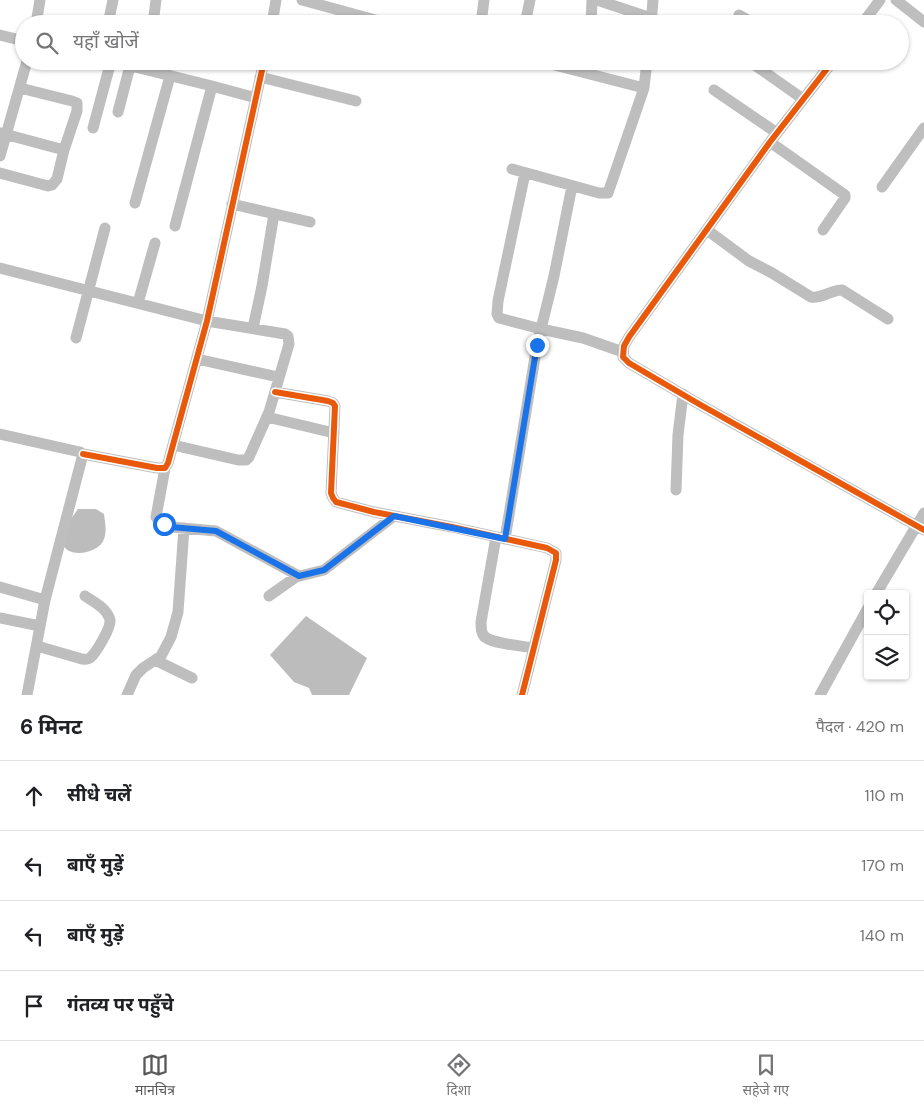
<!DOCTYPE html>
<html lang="hi">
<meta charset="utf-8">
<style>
body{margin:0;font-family:"DM Sans","Noto Sans Devanagari",sans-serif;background:#f2f2f2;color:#202124}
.controls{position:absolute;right:15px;bottom:15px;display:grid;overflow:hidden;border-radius:5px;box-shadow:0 1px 4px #0004}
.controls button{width:45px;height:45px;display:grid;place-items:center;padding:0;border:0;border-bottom:1px solid #e0e0e0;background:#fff;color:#202124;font:25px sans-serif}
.stop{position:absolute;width:15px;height:15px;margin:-11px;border:4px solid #1a73e8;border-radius:50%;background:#fff}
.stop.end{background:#1a73e8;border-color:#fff;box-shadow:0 1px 5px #0008}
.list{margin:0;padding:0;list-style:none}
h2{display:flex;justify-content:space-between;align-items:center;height:65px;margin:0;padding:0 20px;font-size:21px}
h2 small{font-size:16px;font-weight:400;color:#757577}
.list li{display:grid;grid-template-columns:32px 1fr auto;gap:15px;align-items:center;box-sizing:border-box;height:70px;padding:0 20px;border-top:1px solid #e0e0e0}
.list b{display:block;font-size:19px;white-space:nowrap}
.list em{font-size:16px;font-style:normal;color:#757577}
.icon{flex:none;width:28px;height:28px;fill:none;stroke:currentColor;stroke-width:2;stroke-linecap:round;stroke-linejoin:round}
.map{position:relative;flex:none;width:924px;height:695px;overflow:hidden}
.search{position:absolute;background:#fff;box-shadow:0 1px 4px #0004;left:15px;right:15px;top:15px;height:55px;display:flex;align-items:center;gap:12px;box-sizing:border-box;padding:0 18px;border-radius:28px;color:#757577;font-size:19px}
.sheet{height:345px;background:#fff}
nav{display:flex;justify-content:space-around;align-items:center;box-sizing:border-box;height:70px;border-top:1px solid #e0e0e0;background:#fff;font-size:14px;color:#757577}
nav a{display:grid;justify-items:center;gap:2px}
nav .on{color:#595959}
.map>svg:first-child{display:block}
.water{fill:#bcbcbc}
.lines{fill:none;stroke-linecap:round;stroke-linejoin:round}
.minor{stroke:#bebebe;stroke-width:11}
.cycleway-casing{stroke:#fff;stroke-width:9}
.cycleway{stroke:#e8590c;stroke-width:6}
.route{stroke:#1a73e8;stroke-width:6}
</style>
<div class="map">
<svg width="924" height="695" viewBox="0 0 924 695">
<rect width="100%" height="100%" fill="#fff"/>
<path class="water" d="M 78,509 L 96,509 L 104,514 C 105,522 107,531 104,539 C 100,551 80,556 69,551 C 66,549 64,547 62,545 L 66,526 Z
M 306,616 L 367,658 L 349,695 L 312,695 L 309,688 L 294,682 L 270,655 Z"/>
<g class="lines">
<path class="minor" d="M 302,0 L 390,24
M 597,0 L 651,18
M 896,0 L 924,22
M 739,15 L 755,24
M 36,24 L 40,0
M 108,24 L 113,0
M 153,24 L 156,0
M 272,24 L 276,0
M 481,24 L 484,0
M 525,24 L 530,0
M 591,24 L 592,0
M 651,24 L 653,0
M 862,24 L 880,0
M 0,35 L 24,41
M 111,61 L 212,86 L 256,98
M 539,61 L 644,88 L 647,61
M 749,61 L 803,99
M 833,61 L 770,142 L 629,337 L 624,346 L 623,357 L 629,363 L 699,404 L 924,530
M 589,74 L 590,61
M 260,77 L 356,101
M 714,90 L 777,133
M 118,112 L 130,66
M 93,128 L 111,61
M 1,133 L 64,150
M 770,142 L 845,195 L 845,198 L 823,230
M 0,156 L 27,61
M 512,169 L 599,193 L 608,193 L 644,88
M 0,173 L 48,186 L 52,185 L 57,179 L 64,150 L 77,111 L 77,103 L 72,101 L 20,88
M 525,173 L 498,301 L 497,314 L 499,318 L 541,329 L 583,338 L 623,352
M 882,187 L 924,128
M 135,203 L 170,76
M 232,204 L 310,222
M 175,226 L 212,86
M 707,230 L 749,261 L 772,273 L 811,297 C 822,299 831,290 842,290 L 888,319
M 0,268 L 207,321 L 285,334 L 288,336 L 289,344 L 269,412 L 249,457 L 246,460 L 238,460 L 173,445
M 138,303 L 155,243
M 253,328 L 262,286 L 274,214
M 76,338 L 105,228
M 197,359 L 278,377
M 275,392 L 328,401 L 333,403 L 335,406 L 331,493 L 333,498 L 336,502 L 374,512 L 452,527 L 547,548 L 556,553 L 556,560 L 522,695
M 267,417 L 334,433
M 0,434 L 80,452 L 83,454 L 45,600 L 27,695
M 83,454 L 157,468 L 165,468 L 168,463 L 207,321 L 264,61
M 165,468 L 156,517 L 160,522 L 171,527 L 216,531 L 299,576
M 676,490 L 678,435 L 683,394
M 496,537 L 481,622 C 481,627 481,634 485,637 C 494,644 522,646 534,648
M 505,539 L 537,345 L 554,276 L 572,186
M 0,587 L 45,600
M 876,594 L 924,513
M 269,596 L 296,577 L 324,570 L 394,516
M 0,618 L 40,626
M 37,646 L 82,659 C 86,659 87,660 90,658 C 96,653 111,628 110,620 C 107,608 94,602 85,596
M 155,660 L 192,678
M 127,695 L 136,675 L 143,668 L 161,656 L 171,637 L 178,612 L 184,528
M 820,695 L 868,608"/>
<defs>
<path id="cycleway" d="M 833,61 L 770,142 L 629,337 L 624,346 L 623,357 L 629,363 L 699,404 L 924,530
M 275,392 L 328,401 L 333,403 L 335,406 L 331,493 L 333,498 L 336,502 L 374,512 L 452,527 L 547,548 L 556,553 L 556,560 L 522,695
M 83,454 L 157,468 L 165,468 L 168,463 L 207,321 L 264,61"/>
</defs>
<use href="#cycleway" class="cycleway-casing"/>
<use href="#cycleway" class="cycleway"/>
</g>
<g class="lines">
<path class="route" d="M 164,524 L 171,527 L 216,531 L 299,576 L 324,570 L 394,516 L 505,539 L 537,345"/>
</g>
</svg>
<div class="controls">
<button><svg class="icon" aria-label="locate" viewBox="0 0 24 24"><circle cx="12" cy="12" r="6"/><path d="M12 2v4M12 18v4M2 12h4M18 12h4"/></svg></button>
<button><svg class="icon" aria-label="layers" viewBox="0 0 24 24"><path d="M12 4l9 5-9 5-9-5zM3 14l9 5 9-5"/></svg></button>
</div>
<div class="stop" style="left:164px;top:524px"></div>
<div class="stop end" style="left:537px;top:345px"></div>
<div class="search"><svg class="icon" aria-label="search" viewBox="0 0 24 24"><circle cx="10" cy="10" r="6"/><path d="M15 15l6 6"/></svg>यहाँ खोजें</div>
</div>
<section class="sheet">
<h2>6 मिनट<small>पैदल · 420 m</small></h2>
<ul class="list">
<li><svg class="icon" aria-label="ahead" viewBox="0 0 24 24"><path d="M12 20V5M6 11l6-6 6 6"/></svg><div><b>सीधे चलें</b></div><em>110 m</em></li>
<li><svg class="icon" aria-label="left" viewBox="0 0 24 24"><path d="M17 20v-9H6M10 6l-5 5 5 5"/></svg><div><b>बाएँ मुड़ें</b></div><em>170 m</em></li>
<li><svg class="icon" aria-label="left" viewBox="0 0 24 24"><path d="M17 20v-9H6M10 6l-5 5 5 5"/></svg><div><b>बाएँ मुड़ें</b></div><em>140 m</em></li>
<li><svg class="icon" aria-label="arrive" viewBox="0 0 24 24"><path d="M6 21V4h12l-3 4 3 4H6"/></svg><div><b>गंतव्य पर पहुँचे</b></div></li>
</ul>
</section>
<nav>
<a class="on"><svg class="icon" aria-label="map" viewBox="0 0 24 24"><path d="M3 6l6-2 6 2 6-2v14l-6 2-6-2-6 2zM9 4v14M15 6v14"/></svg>मानचित्र</a>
<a><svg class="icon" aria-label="directions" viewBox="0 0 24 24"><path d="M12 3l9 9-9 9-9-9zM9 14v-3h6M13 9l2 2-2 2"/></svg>दिशा</a>
<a><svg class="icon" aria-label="saved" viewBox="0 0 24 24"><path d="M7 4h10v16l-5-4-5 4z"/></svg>सहेजे गए</a>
</nav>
